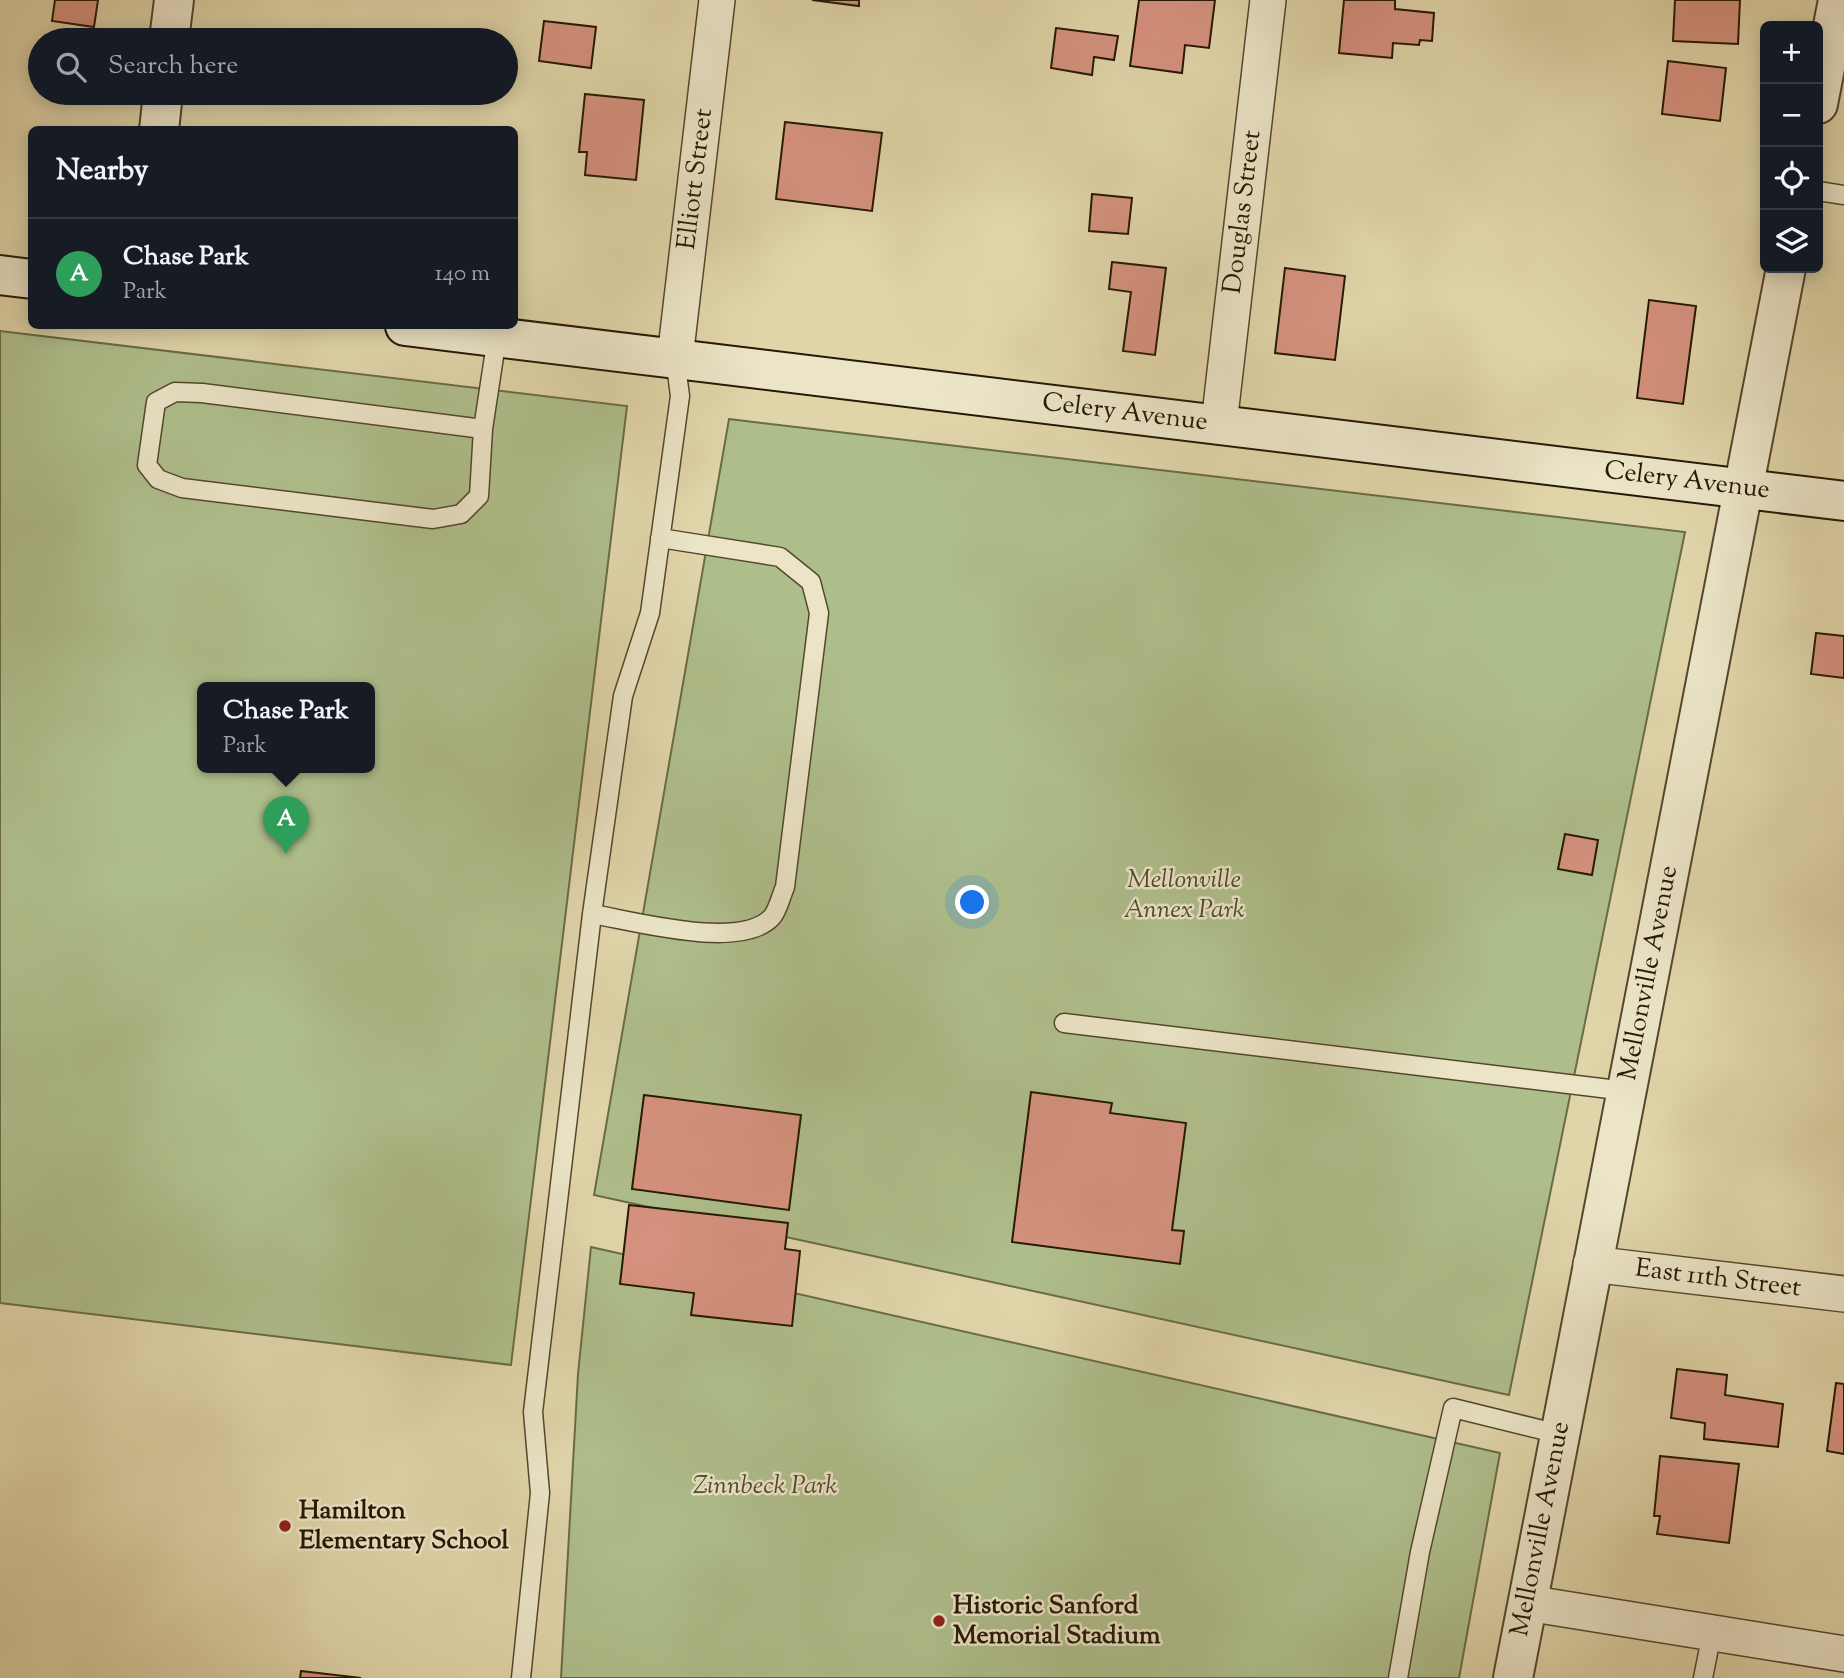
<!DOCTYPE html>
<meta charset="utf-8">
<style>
body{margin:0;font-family:"Sorts Mill Goudy",serif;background:#20242c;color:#f1f3f6}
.controls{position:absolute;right:21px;top:21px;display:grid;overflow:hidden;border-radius:10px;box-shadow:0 4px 18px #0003}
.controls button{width:63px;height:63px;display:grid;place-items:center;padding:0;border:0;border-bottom:2px solid #363941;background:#171b24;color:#f1f3f6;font:35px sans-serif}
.you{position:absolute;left:973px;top:903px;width:24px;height:24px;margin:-18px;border:5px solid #fff;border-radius:50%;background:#1a73e8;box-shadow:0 0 0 10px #1a73e833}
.badge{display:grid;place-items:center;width:46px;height:46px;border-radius:50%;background:#c59692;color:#fff;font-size:23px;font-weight:700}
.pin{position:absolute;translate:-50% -58px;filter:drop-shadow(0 2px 4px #0008)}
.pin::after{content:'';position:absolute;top:37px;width:24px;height:21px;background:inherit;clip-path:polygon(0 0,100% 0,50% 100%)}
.popup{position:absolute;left:197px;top:682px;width:178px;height:91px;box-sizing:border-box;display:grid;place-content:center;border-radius:10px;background:#171b24;filter:drop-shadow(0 2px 5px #0005);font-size:23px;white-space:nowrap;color:#9ea1a6}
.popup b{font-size:26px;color:#f1f3f6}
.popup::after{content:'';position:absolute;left:50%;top:100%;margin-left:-14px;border:14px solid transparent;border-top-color:#171b24}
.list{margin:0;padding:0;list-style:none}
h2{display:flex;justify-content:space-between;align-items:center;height:91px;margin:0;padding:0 28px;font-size:30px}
h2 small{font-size:23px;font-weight:400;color:#9ea1a6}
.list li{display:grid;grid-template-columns:46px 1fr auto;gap:21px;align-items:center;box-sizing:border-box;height:112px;padding:0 28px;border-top:2px solid #363941}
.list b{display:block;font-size:26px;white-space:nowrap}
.list p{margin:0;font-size:23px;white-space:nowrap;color:#9ea1a6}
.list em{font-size:23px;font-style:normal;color:#9ea1a6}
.icon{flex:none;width:38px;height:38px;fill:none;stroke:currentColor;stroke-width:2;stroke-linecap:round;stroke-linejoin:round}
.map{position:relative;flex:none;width:1844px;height:1678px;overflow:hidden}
.search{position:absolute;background:#171b24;box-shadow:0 4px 18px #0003;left:28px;top:28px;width:490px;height:77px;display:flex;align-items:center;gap:18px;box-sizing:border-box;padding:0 24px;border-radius:38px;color:#9ea1a6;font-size:26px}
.panel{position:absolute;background:#171b24;box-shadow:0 4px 18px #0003;left:28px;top:126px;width:490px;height:203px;border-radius:10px}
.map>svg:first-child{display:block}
.green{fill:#aebe8b;stroke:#6a6b48;stroke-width:2;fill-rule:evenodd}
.building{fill:#d5927e;stroke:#251804;stroke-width:2}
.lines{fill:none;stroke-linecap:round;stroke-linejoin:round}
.service-casing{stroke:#54472d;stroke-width:21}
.minor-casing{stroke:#54472d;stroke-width:38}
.tertiary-casing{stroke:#54472d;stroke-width:42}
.secondary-casing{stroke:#251804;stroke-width:42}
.service{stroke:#ebe4c7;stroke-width:18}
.minor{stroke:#ebe4c7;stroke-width:35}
.tertiary{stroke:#ebe4c7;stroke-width:38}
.secondary{stroke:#ebe4c7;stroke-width:38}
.poi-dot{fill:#8f2418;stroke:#ebe4c7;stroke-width:2.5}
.labels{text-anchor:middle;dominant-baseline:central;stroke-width:5;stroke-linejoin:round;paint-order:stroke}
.street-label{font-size:26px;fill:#251804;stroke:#ebe4c7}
.park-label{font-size:26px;font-style:italic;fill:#4e4a2c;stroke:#ebe4c7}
.poi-label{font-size:26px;font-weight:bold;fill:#251804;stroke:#ebe4c7;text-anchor:start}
</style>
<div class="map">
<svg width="1844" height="1678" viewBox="0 0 1844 1678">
<rect width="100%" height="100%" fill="#e0d5a9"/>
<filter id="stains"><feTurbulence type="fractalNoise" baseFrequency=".00286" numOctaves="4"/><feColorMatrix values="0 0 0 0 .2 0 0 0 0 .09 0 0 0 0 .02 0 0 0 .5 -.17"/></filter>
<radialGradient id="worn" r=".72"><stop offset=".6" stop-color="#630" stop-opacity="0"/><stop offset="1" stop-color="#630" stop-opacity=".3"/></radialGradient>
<path class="green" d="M 0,331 L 627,406 L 511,1365 L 0,1303 ZM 202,688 L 370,688 L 370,768 L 202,768 Z
M 729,419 L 1685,532 L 1509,1395 L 594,1195 Z
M 591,1247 L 1500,1453 L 1459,1678 L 561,1678 L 578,1374 Z"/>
<path class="building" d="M 55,0 L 98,0 L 94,27 L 52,21 Z
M 812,0 L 859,0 L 859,6 Z
M 1139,0 L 1215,0 L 1209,48 L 1185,45 L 1182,73 L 1130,66 Z
M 1344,0 L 1395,0 L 1395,9 L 1434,13 L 1432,41 L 1420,40 L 1419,45 L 1393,43 L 1392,58 L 1339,53 Z
M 1675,0 L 1740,0 L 1738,44 L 1673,41 Z
M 544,21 L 596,27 L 591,68 L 539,61 Z
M 1056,28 L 1118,36 L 1114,60 L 1094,57 L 1092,75 L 1051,68 Z
M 1668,61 L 1726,68 L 1720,121 L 1662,114 Z
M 585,94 L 644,100 L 636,180 L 585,175 L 587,152 L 579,152 Z
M 785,122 L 882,133 L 872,211 L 776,199 Z
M 1092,194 L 1132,198 L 1128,234 L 1089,231 Z
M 1112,262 L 1166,268 L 1155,355 L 1123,351 L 1131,292 L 1109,289 Z
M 1285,268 L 1345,276 L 1335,360 L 1275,353 Z
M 1649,300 L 1696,306 L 1683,404 L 1637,398 Z
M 1816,633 L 1844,636 L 1844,678 L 1811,674 Z
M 1565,834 L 1598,840 L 1592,875 L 1558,869 Z
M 1031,1092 L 1112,1103 L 1110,1113 L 1186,1123 L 1172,1230 L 1184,1231 L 1180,1264 L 1012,1242 Z
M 644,1095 L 801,1115 L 789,1210 L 632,1189 Z
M 629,1205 L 788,1223 L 785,1249 L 800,1251 L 792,1326 L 691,1315 L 694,1293 L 620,1284 Z
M 1677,1369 L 1727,1375 L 1725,1395 L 1783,1404 L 1778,1447 L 1704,1439 L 1705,1423 L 1671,1418 Z
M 1836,1383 L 1844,1384 L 1844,1454 L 1827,1451 Z
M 1660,1456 L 1739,1464 L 1729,1543 L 1657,1534 L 1660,1516 L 1654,1516 Z
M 301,1671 L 361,1678 L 300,1678 Z"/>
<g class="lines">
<defs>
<path id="service" d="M 1818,191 L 1844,195
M 483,429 L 479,496 L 461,514 L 433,519 L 182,488 L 158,479 L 147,465 L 156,402 L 175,392 L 202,393 L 483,429 L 497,337
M 592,914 C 634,921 741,951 772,917 C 778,910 781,896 785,887 L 819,613 L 811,582 L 780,557 L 660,538
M 1064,1023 L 1626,1091
M 521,1678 L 540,1493 L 533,1412 L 592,914 L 623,696 L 650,613 L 680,396 L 675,358
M 1398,1678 L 1420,1552 L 1453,1408 L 1559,1434
M 1703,1678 L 1712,1633"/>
<path id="minor" d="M 675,358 L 717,0
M 1219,424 L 1268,0
M 1591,1264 L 1844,1294
M 1527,1603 L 1844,1654"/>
<path id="tertiary" d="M 169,40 L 174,0
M 1818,104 L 1838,0
M 159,130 L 163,93
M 1513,1678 L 1786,268"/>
<path id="secondary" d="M 0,275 L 32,279
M 405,326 L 1844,501"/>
</defs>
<use href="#service" class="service-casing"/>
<use href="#minor" class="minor-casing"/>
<use href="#tertiary" class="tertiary-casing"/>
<use href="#secondary" class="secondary-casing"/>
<use href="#service" class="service"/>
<use href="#minor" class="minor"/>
<use href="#tertiary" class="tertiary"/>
<use href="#secondary" class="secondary"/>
</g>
<g class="poi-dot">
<circle cx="285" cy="1526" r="7"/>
<circle cx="939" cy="1621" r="7"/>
</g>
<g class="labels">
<g class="street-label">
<text transform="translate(696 179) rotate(-83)">Elliott Street</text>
<text transform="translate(1243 212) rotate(-83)">Douglas Street</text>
<text transform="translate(1125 413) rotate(7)">Celery Avenue</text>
<text transform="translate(1687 481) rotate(7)">Celery Avenue</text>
<text transform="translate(1649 973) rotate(-79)">Mellonville Avenue</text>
<text transform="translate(1718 1279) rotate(7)">East 11th Street</text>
<text transform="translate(1541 1529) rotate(-79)">Mellonville Avenue</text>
</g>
<g class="park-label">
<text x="1184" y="880">Mellonville<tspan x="1184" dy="30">Annex Park</tspan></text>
<text x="765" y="1486">Zinnbeck Park</text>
</g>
<g class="poi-label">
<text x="299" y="1511">Hamilton<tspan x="299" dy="30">Elementary School</tspan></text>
<text x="953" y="1606">Historic Sanford<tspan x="953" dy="30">Memorial Stadium</tspan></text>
</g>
</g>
<rect width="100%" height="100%" filter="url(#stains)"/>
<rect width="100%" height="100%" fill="url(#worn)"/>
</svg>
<div class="controls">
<button>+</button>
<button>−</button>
<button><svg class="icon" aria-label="locate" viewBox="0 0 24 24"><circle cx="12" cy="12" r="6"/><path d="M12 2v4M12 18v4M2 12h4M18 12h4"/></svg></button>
<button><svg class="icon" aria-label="layers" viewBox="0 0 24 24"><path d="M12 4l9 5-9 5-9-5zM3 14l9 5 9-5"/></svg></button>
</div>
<div class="you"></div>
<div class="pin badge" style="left:286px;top:854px;background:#2e9e5b">A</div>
<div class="popup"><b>Chase Park</b>Park</div>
<div class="search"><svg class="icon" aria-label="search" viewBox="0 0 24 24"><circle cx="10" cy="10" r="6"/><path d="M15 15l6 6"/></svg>Search here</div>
<section class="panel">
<h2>Nearby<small></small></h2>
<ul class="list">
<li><span class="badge" style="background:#2e9e5b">A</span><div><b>Chase Park</b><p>Park</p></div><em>140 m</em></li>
</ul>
</section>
</div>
